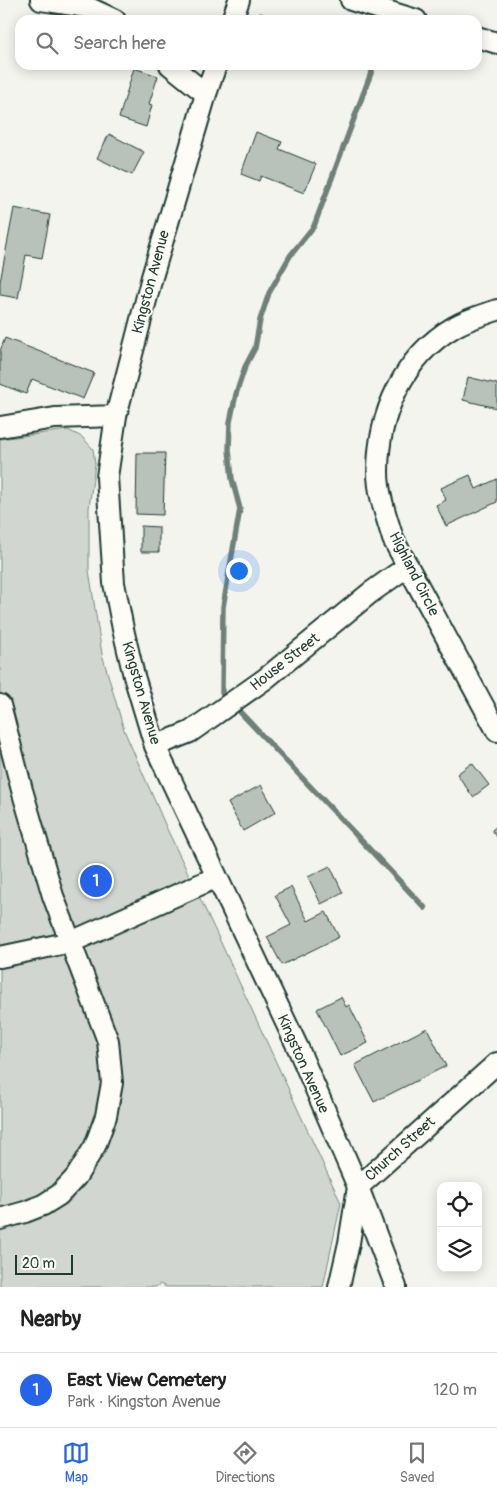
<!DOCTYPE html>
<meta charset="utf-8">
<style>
body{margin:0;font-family:Pangolin,sans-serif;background:#f2f2f2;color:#222}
.controls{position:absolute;right:15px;bottom:15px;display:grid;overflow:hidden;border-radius:10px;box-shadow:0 2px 12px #0003}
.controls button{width:45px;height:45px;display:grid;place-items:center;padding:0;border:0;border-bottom:1px solid #e0e0e0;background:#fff;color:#222;font:25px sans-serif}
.scale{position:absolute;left:15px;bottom:12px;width:58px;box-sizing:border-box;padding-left:5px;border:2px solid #1f3d34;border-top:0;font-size:14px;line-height:18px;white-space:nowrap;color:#1f3d34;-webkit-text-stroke:4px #fdfcf7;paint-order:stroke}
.you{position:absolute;left:238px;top:570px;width:18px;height:18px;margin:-12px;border:4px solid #fff;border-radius:50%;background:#1a73e8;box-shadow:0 0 0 8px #1a73e833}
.badge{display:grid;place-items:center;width:32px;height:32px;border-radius:50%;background:#2563eb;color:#fff;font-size:16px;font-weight:700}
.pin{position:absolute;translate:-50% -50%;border:2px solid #fff;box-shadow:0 1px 5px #0006}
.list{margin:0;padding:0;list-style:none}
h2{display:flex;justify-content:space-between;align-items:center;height:65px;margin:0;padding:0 20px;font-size:21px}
h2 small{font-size:16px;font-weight:400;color:#767676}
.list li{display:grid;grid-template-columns:32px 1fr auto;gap:15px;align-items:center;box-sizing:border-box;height:75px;padding:0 20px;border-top:1px solid #e0e0e0}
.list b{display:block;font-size:19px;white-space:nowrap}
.list p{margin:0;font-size:16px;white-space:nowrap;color:#767676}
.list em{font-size:16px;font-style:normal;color:#767676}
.icon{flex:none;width:28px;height:28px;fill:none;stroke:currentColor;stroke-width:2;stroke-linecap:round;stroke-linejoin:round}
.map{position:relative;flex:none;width:497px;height:1287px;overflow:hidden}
.search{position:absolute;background:#fff;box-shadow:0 2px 12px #0003;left:15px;right:15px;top:15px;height:55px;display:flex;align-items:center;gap:12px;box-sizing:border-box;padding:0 18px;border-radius:15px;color:#767676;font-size:19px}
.sheet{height:140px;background:#fff}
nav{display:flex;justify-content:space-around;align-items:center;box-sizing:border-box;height:70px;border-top:1px solid #e0e0e0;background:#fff;font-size:14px;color:#767676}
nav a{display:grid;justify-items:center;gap:2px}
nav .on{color:#2563eb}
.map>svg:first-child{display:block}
.green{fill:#d1d6d1;stroke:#788a82}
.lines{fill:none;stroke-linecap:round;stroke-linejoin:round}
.stream{stroke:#6e8179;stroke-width:5.5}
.building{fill:#b9c1bb;stroke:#1f3d34}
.minor-casing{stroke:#1f3d34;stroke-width:24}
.minor{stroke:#fdfcf7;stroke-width:20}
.labels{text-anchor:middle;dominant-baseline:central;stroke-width:4;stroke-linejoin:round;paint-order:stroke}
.street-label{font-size:15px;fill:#1f3d34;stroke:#fdfcf7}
</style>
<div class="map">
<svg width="497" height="1287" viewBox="0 0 497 1287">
<rect width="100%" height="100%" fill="#f4f4ef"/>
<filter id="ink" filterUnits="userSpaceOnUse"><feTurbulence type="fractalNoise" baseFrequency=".02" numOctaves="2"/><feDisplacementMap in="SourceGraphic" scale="10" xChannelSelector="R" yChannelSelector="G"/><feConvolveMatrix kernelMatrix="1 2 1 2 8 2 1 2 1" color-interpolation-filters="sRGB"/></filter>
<g filter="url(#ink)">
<path class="green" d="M 68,430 L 82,437 L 93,449 L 95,464 L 89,508 L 89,570 L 102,654 L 124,730 L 167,829 L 216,932 L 341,1203 L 323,1287 L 166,1287 L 160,1284 L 156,1287 L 0,1287 L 0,439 Z"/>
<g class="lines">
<path class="stream" d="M 374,65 L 314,226 L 290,256 L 269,293 L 260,320 L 255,348 L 245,367 L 236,394 L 230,422 L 229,450 L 232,479 L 240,509 L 223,607 L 222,693 L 425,908"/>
</g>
<path class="building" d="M 260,13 L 283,20 L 257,20 Z
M 134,68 L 158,76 L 149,104 L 152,105 L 146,127 L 119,118 Z
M 256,132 L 282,142 L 279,149 L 316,164 L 304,193 L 261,176 L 259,181 L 241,174 Z
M 109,134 L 144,152 L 132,175 L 97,158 Z
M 14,208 L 50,215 L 42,258 L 26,255 L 18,298 L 0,295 L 0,282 Z
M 5,338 L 94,373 L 83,399 L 32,379 L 26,394 L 0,384 L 0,351 Z
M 468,377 L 497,384 L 497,408 L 463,400 Z
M 137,453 L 165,453 L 163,515 L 136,514 Z
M 470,475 L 476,489 L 497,479 L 497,502 L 446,526 L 436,505 L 446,500 L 441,488 Z
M 141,526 L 159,527 L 159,552 L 141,552 Z
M 472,763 L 489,785 L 473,797 L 457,774 Z
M 261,785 L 276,812 L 243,831 L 228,803 Z
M 497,826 L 497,837 L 492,830 Z
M 330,866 L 343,893 L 321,904 L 308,877 Z
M 291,887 L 308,921 L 326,912 L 339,937 L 282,965 L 267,937 L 291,925 L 275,895 Z
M 341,997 L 346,1007 L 349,1005 L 368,1043 L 340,1056 L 317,1009 Z
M 427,1028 L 446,1066 L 374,1102 L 355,1065 Z"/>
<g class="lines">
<defs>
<path id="minor" d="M 41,0 L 87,7 L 115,20
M 351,0 L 416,20
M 232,20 L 239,0
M 477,37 L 497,43
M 170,65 L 206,94
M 216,65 L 206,94 L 152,277 L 116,416 L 107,477 L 114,583 L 123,629 L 134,676 L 155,746 L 298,1048 L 358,1187 L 396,1287
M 497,310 C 483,315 467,319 454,327 C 403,357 378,415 378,472 C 378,495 387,518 393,539 L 497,731
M 0,427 L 55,418 L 116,416
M 0,705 L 22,790 L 53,896 L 108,1041 L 112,1083 L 106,1116 L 95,1146 L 76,1177 L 59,1195 L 43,1205 L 25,1212 L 0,1219
M 155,746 L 190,732 L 265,679 L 370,593 L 408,566
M 0,957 L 71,942 L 217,877
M 339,1287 L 349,1243 L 358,1187 L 497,1063"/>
</defs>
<use href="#minor" class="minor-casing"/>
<use href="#minor" class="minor"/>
</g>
</g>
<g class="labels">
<g class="street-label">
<text transform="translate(151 282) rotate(-75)">Kingston Avenue</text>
<text transform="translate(414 574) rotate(63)">Highland Circle</text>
<text transform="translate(285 662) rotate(-38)">House Street</text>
<text transform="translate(141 693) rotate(74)">Kingston Avenue</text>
<text transform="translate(303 1064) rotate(66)">Kingston Avenue</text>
<text transform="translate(400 1149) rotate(-42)">Church Street</text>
</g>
</g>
</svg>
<div class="controls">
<button><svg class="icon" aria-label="locate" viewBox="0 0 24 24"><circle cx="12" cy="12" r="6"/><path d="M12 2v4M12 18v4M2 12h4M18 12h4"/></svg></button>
<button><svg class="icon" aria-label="layers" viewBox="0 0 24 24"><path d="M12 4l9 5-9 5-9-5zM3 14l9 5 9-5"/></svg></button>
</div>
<div class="scale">20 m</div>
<div class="you"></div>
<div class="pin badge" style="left:96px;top:881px">1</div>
<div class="search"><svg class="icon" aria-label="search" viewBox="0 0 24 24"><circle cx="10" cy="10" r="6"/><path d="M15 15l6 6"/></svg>Search here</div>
</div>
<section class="sheet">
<h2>Nearby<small></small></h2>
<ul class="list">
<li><span class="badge">1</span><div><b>East View Cemetery</b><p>Park · Kingston Avenue</p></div><em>120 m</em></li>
</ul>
</section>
<nav>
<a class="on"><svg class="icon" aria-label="map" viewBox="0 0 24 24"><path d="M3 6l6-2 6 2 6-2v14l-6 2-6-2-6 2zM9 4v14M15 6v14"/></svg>Map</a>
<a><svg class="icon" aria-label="directions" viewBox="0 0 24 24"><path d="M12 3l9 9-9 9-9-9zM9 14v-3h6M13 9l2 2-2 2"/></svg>Directions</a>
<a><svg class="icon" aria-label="saved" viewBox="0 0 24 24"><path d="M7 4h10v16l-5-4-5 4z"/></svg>Saved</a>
</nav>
